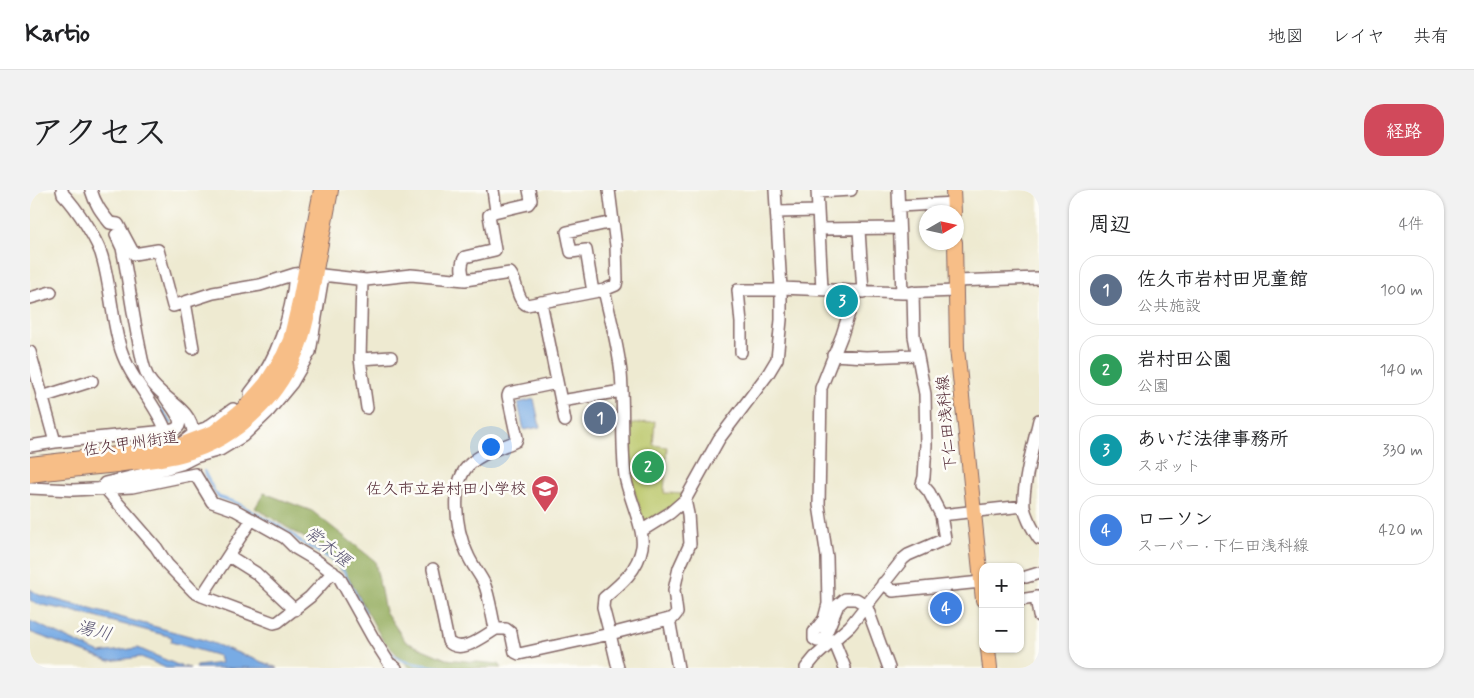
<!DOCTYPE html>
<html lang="ja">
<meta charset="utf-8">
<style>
body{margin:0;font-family:Mynerve,"Klee One",sans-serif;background:#f2f2f2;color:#202124}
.controls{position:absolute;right:15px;bottom:15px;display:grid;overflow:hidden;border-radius:10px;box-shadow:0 1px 4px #0004}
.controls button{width:45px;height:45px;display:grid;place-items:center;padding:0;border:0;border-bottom:1px solid #e0e0e0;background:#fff;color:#202124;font:25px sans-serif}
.compass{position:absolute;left:889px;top:15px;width:45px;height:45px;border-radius:50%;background:#fff;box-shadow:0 1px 4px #0004;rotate:81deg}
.you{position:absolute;left:460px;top:256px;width:18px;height:18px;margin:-12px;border:4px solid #fff;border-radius:50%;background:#1a73e8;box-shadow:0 0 0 8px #1a73e833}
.badge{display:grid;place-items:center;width:32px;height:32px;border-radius:50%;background:#d1495b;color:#fff;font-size:16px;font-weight:700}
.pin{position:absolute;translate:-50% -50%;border:2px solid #fff;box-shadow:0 1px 5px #0006}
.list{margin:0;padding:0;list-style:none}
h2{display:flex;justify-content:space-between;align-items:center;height:65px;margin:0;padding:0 20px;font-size:21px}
h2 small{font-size:16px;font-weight:400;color:#757577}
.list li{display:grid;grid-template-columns:32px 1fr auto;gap:15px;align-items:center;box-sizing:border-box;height:70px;margin:0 10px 10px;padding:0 10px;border:1px solid #e0e0e0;border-radius:20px}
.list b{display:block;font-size:19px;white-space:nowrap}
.list p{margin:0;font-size:16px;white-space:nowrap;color:#757577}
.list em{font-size:16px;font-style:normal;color:#757577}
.map{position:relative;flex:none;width:1009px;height:478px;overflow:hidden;border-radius:20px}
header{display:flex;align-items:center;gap:30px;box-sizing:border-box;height:70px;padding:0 25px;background:#fff;border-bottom:1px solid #e0e0e0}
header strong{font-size:24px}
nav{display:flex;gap:28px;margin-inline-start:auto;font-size:18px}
.intro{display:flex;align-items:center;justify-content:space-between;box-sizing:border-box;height:120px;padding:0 30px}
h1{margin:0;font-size:35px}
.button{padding:12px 22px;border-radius:20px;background:#d1495b;color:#fff;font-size:18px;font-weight:700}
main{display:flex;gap:30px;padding:0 30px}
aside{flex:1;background:#fff;border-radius:20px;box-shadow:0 1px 4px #0004}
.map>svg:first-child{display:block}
.green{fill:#bac668;stroke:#82724a}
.forest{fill:#93ab5c;stroke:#6e6544}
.water{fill:#78abe4;stroke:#616588}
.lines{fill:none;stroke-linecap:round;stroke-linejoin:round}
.stream{stroke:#78abe4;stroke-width:2.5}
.minor-casing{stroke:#836665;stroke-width:14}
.major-casing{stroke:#836665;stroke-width:16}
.minor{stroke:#fff;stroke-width:11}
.major{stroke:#f7be87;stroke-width:14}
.labels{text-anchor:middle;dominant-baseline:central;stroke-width:5;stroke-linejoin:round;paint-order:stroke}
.street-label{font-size:16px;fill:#4a1f2b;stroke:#fdfcf7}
.poi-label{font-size:16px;fill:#4a1f2b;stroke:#fdfcf7;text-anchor:end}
.water-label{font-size:18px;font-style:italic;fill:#5c5775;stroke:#fdfcf7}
</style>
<header>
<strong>Kartio</strong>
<nav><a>地図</a><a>レイヤ</a><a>共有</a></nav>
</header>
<div class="intro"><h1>アクセス</h1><a class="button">経路</a></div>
<main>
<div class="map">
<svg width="1009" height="478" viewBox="0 0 1009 478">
<rect width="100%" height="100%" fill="#fdfcf7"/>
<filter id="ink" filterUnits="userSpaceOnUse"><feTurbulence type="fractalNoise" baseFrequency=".02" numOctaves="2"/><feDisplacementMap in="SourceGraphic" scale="10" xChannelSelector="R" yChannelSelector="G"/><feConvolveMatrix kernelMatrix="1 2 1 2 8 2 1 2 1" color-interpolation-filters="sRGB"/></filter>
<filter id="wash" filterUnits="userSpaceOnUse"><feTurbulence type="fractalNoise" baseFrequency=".0096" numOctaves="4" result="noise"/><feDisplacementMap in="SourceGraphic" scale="20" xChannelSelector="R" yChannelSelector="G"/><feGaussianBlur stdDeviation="1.12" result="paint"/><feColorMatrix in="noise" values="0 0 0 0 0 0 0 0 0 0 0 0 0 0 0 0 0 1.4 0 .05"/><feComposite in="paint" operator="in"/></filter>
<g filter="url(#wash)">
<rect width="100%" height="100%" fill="#eeead1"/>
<path class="green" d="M 625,231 L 623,255 L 637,257 L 634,303 L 657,304 L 652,309 L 616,333 L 614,331 L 600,287 L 597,235 Z"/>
<path class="forest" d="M 234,303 L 282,321 L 345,371 L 355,421 L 376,452 L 416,469 L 469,474 L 472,478 L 380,478 L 352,449 L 319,388 L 278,350 L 225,318 Z"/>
<path class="water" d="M 504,209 L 510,237 L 494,240 L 488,213 Z
M 0,399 L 9,405 L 174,450 L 248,478 L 166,478 L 167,476 L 191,473 L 189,466 L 141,452 L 142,447 L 42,421 L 7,414 L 0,410 Z
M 0,431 L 70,463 L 108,458 L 150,476 L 160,478 L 136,478 L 111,467 L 79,471 L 5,444 L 0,442 Z"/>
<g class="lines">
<path class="stream" d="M 39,0 L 44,8
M 130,218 L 141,233
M 174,281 L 184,301 L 189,307 L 207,313 L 231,326 L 261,343 L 271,352 L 302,370 L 313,380 L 335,422
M 356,459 C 374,477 391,473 413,478"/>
</g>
</g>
<g filter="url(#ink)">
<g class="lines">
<defs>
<path id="minor" d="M 32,0 L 33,4 C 46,17 69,52 73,70 C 81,99 82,132 91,160 C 101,190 125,212 136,241 C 164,239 141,217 135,207
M 61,0 C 65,14 71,22 80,33 L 88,34 L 104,64 L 128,60 L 143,116 L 183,103 L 230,95 L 265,84 L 275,83 L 336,90 L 381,85 L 435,90 L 480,83 C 488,92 486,110 497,115 L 574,100
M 463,0 L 466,21
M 787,0 L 792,99
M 868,0 L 872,103
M 787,2 L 821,0
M 869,16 L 924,13
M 747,22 L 788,21
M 789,39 L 869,38
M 829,40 L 833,102
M 86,45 L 92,58 C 98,88 102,119 108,149 C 111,162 112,177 119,189 C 131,209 163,218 163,244 L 153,252
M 293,86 L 280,162 L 262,193 L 238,222 L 213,246 L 190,260 L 165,267 L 151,274 L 134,279 L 75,293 L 73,296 L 126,357 L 137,374 L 164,402 L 172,406 L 244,433 L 248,432 L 280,407 L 303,382
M 332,90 L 330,169 L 337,218
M 435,90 C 431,82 430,75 435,67 L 465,60 L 459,25 L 464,22 L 498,14 L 501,10 L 499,0
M 926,91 L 1009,88
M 826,101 L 812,145 L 791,198 L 789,315 L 797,367 L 798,414 L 794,429 L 784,442 L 784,449 L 787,451 L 794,449 L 808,415 L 815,409 L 826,409 L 836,415 L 859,478
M 563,102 L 556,60 L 541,62 L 537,42 L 583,32
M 883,102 L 884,146 L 895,204 L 896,255 L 894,287 L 892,294 L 899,302 L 911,325
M 0,108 L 21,102
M 155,112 L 163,158
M 511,112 L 535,231
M 0,162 L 25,252 L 0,256
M 711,162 L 711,133 L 708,100 L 745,100 L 751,98 L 872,103 L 926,101
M 803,165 L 836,167 L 886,165
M 330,169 L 361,167
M 527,193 L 479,203 L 478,206 L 487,248 L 486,251 C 471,258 453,262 441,273 C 419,291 426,340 437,363 C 441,374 449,383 454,393 C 459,405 461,421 464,434 L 466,439 L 476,439 L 481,443 L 485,462 L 489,464 L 580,444 L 573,417 L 574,408 C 591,394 608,380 612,357 C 615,339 598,306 595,286 C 591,252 594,217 591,183 C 588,155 580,127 574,100 L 586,95 L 587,90 L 586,56 L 579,0
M 220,203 C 247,171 262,124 265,84
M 12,207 L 62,191
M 531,211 L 592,201
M 1009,230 C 1004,252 992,296 994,317 C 996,329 1003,339 1009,349
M 164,242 L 176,238 L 203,219
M 25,252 L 136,241 L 139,246
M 0,298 L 43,300 L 102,297 L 165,284 L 182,312 L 205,320 L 255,348 L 265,358 L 287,371 L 309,387 L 343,448 L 359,473 L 366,478
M 611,341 L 640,323 L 655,310 L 689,249 L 738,184 L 747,169 L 751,130 L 751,98 L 745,0
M 199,366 L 226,383 L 265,420
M 403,379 L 418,451 C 430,466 454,446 466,439
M 996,387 L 1009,383
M 853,393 L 863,401 L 951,392
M 172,406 L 222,329
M 1006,407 L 1009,426
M 990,410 L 1009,407
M 639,429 L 648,478
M 804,451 L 815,478
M 588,478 L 580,444 L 643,428 L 647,423 L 644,400 L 649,378 L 660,354 L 658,324 L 655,310
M 776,478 L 785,467 L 820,436 L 873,369 L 878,365 L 915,349 L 911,325 L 994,316"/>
<path id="major" d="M 923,0 L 924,22
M 925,52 L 927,158 L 953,410
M 0,274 L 113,261 L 150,255 L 184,242 L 214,218 L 236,193 L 253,166 L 260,150 L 268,117 L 291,0
M 0,285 C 29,281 58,278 87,275 C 109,272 133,270 154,264 C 209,249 251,205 270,153 C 278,131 281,108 285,86 C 290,57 296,29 301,0
M 958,459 L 960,478"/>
</defs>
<use href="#minor" class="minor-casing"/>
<use href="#major" class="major-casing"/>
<use href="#minor" class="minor"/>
<use href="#major" class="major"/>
</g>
</g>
<defs>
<symbol id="school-pin" viewBox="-11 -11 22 30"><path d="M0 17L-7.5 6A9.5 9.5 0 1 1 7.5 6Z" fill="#d1495b" stroke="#fdfcf7"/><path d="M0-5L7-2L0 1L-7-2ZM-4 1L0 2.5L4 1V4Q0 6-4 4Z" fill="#fff"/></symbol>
</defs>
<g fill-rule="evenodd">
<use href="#school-pin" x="499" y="283" width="32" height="43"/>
</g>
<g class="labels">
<g class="street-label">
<text transform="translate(917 233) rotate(-95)">下仁田浅科線</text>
<text transform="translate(101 254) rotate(-8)">佐久甲州街道</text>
</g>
<g class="poi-label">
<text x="496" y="299">佐久市立岩村田小学校</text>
</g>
<g class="water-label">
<text transform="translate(297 357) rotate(39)">常木堰</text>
<text transform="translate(64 441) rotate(15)">湯川</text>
</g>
</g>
</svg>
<div class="controls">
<button>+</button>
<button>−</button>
</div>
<svg class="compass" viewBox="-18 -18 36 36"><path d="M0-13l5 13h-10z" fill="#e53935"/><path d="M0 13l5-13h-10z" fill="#757577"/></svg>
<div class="you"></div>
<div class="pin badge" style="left:570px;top:228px;background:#5c6f8a">1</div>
<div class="pin badge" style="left:618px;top:277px;background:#2e9e5b">2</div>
<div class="pin badge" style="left:812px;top:111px;background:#0f9aa8">3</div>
<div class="pin badge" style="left:916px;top:418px;background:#3f7fe0">4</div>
</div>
<aside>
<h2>周辺<small>4件</small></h2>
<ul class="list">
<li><span class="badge" style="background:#5c6f8a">1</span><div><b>佐久市岩村田児童館</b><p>公共施設</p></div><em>100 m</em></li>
<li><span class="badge" style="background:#2e9e5b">2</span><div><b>岩村田公園</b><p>公園</p></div><em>140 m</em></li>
<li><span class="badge" style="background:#0f9aa8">3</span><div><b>あいだ法律事務所</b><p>スポット</p></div><em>330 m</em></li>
<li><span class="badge" style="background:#3f7fe0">4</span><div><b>ローソン</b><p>スーパー · 下仁田浅科線</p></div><em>420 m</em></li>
</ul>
</aside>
</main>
